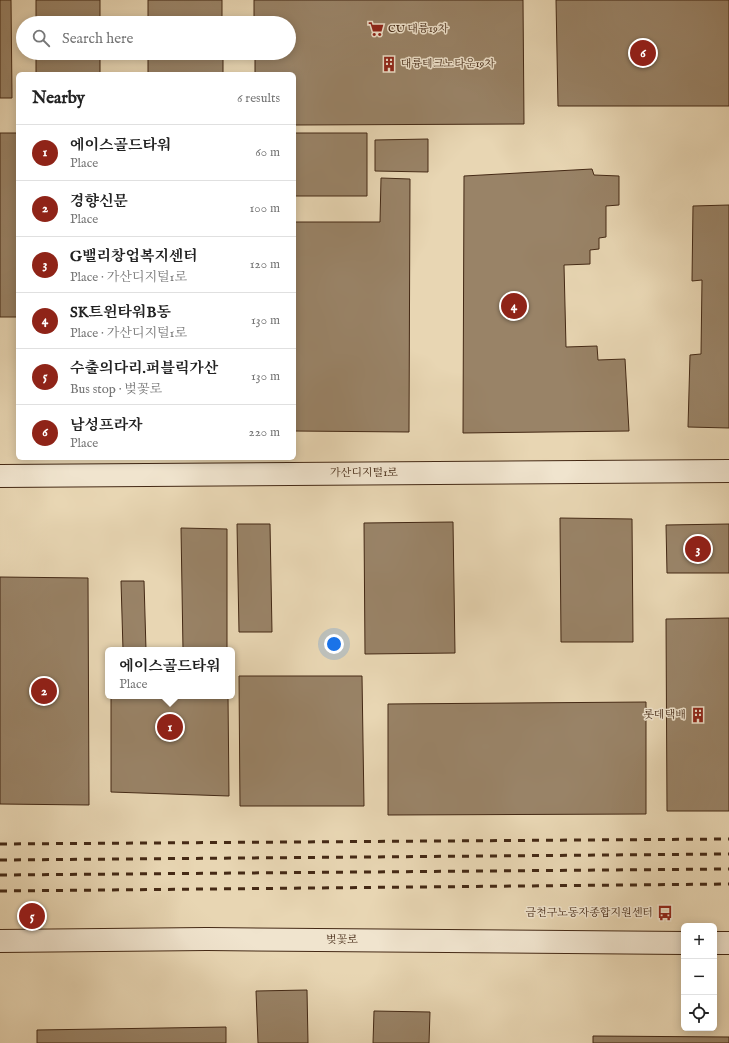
<!DOCTYPE html>
<meta charset="utf-8">
<style>
body{margin:0;font-family:"IM FELL English","Noto Serif KR",serif;background:#f6f6f6;color:#222}
.controls{position:absolute;right:12px;bottom:12px;display:grid;overflow:hidden;border-radius:6px;box-shadow:0 2px 10px #0003}
.controls button{width:36px;height:36px;display:grid;place-items:center;padding:0;border:0;border-bottom:1px solid #e0e0e0;background:#fff;color:#222;font:20px sans-serif}
.you{position:absolute;left:334px;top:644px;width:14px;height:14px;margin:-10px;border:3px solid #fff;border-radius:50%;background:#1a73e8;box-shadow:0 0 0 6px #1a73e833}
.badge{display:grid;place-items:center;width:26px;height:26px;border-radius:50%;background:#8f2418;color:#fff;font-size:13px;font-weight:700}
.pin{position:absolute;translate:-50% -50%;border:2px solid #fff;box-shadow:0 1px 4px #0006}
.popup{position:absolute;left:105px;top:647px;width:130px;height:52px;box-sizing:border-box;display:grid;place-content:center;border-radius:6px;background:#fff;filter:drop-shadow(0 1px 3px #0005);font-size:13px;white-space:nowrap;color:#767676}
.popup b{font-size:15px;color:#222}
.popup::after{content:'';position:absolute;left:50%;top:100%;margin-left:-8px;border:8px solid transparent;border-top-color:#fff}
.list{margin:0;padding:0;list-style:none}
h2{display:flex;justify-content:space-between;align-items:center;height:52px;margin:0;padding:0 16px;font-size:17px}
h2 small{font-size:13px;font-weight:400;color:#767676}
.list li{display:grid;grid-template-columns:26px 1fr auto;gap:12px;align-items:center;box-sizing:border-box;height:56px;padding:0 16px;border-top:1px solid #e0e0e0}
.list b{display:block;font-size:15px;white-space:nowrap}
.list p{margin:0;font-size:13px;white-space:nowrap;color:#767676}
.list em{font-size:13px;font-style:normal;color:#767676}
.icon{flex:none;width:22px;height:22px;fill:none;stroke:currentColor;stroke-width:2;stroke-linecap:round;stroke-linejoin:round}
.map{position:relative;flex:none;width:729px;height:1043px;overflow:hidden}
.search{position:absolute;background:#fff;box-shadow:0 2px 10px #0003;left:16px;top:16px;width:280px;height:44px;display:flex;align-items:center;gap:10px;box-sizing:border-box;padding:0 14px;border-radius:22px;color:#767676;font-size:15px}
.panel{position:absolute;background:#fff;box-shadow:0 2px 10px #0003;left:16px;top:72px;width:280px;height:388px;border-radius:6px}
.map>svg:first-child{display:block}
.building{fill:#998367;stroke:#442915}
.lines{fill:none;stroke-linecap:round;stroke-linejoin:round}
.secondary-casing{stroke:#442915;stroke-width:24}
.secondary{stroke:#f0e4ce;stroke-width:22}
.rail{stroke:#442915;stroke-width:3;stroke-dasharray:7 7;stroke-linecap:butt}
.labels{text-anchor:middle;dominant-baseline:central;stroke-width:3;stroke-linejoin:round;paint-order:stroke}
.poi-label{font-size:11px;fill:#442915;stroke:#f0e4ce;text-anchor:start}
.street-label{font-size:11px;fill:#442915;stroke:#f0e4ce}
</style>
<div class="map">
<svg width="729" height="1043" viewBox="0 0 729 1043">
<rect width="100%" height="100%" fill="#e8d6b3"/>
<filter id="stains"><feTurbulence type="fractalNoise" baseFrequency=".005" numOctaves="4"/><feColorMatrix values="0 0 0 0 .2 0 0 0 0 .09 0 0 0 0 .02 0 0 0 .5 -.17"/></filter>
<radialGradient id="worn" r=".72"><stop offset=".6" stop-color="#630" stop-opacity="0"/><stop offset="1" stop-color="#630" stop-opacity=".3"/></radialGradient>
<path class="building" d="M 0,0 L 11,0 L 12,98 L 0,98 Z
M 36,0 L 100,0 L 100,23 L 36,23 Z
M 148,0 L 222,0 L 222,23 L 148,23 Z
M 254,0 L 523,0 L 524,124 L 294,125 L 294,74 L 255,74 L 255,53 L 289,53 L 289,23 L 254,23 Z
M 556,0 L 729,0 L 729,106 L 558,106 Z
M 36,53 L 100,53 L 100,74 L 36,74 Z
M 148,53 L 223,53 L 223,74 L 148,74 Z
M 0,133 L 18,133 L 18,317 L 0,317 Z
M 294,133 L 367,133 L 367,196 L 294,196 Z
M 428,139 L 428,172 L 375,171 L 375,140 Z
M 592,169 L 594,175 L 619,176 L 619,205 L 606,206 L 606,237 L 599,238 L 599,249 L 590,250 L 590,264 L 564,265 L 566,347 L 597,346 L 598,360 L 625,359 L 629,431 L 463,433 L 464,176 Z
M 381,178 L 410,179 L 409,432 L 294,431 L 294,222 L 380,222 Z
M 729,205 L 729,428 L 688,427 L 690,355 L 701,354 L 702,280 L 692,281 L 693,206 Z
M 560,518 L 632,519 L 633,642 L 561,642 Z
M 453,522 L 455,653 L 365,654 L 364,523 Z
M 237,524 L 270,524 L 272,632 L 239,632 Z
M 729,524 L 729,573 L 667,573 L 666,525 Z
M 181,528 L 227,529 L 227,650 L 183,650 Z
M 0,577 L 88,578 L 89,805 L 0,804 Z
M 121,581 L 144,581 L 146,650 L 123,650 Z
M 729,618 L 729,811 L 667,811 L 666,619 Z
M 239,676 L 362,676 L 364,806 L 240,806 Z
M 111,696 L 228,696 L 229,796 L 111,792 Z
M 646,702 L 646,814 L 388,815 L 388,704 Z
M 307,990 L 308,1043 L 258,1043 L 256,991 Z
M 374,1011 L 430,1012 L 429,1043 L 373,1043 Z
M 226,1027 L 226,1043 L 37,1043 L 37,1030 Z
M 593,1036 L 729,1037 L 729,1043 L 593,1043 Z"/>
<g class="lines">
<defs>
<path id="secondary" d="M 0,476 L 729,471
M 0,941 L 207,939 L 684,943
M 714,943 L 729,943"/>
</defs>
<use href="#secondary" class="secondary-casing"/>
<use href="#secondary" class="secondary"/>
<path class="rail" d="M 0,844 L 729,839
M 0,860 L 729,854
M 0,875 L 729,869
M 0,891 L 729,884"/>
</g>
<defs>
<symbol id="supermarket-bare" viewBox="-9 -9 18 18"><path d="M-6-5.5h2.5l.6 2H6L4.5 2H-2.5L-4.4-4H-6ZM-1.5 3.2a1.3 1.3 0 1 0 .1 0ZM3 3.2a1.3 1.3 0 1 0 .1 0Z" fill="#8f2418" stroke="#f0e4ce" stroke-width="2.5" paint-order="stroke"/></symbol>
<symbol id="building-bare" viewBox="-9 -9 18 18"><path d="M-4-6H4V6H1V3H-1V6H-4ZM-2.5-4.3h1.7v1.8h-1.7ZM.8-4.3h1.7v1.8H.8ZM-2.5-1h1.7V.8h-1.7ZM.8-1h1.7V.8H.8Z" fill="#8f2418" stroke="#f0e4ce" stroke-width="2.5" paint-order="stroke"/></symbol>
<symbol id="bus-bare" viewBox="-9 -9 18 18"><path d="M-5-6H5V4H4V6H2V4H-2V6H-4V4H-5ZM-3.5-4V0h7V-4ZM-3.5 1.2v1.5H-2V1.2ZM2 1.2v1.5H3.5V1.2Z" fill="#8f2418" stroke="#f0e4ce" stroke-width="2.5" paint-order="stroke"/></symbol>
</defs>
<g fill-rule="evenodd">
<use href="#supermarket-bare" x="365" y="18" width="22" height="22"/>
<use href="#building-bare" x="378" y="53" width="22" height="22"/>
<use href="#building-bare" x="687" y="704" width="22" height="22"/>
<use href="#bus-bare" x="654" y="902" width="22" height="22"/>
</g>
<g class="labels">
<g class="poi-label">
<text x="388" y="29">CU 대륭19차</text>
<text x="401" y="64">대륭테크노타운19차</text>
<text x="686" y="715" text-anchor="end">롯데택배</text>
<text x="653" y="913" text-anchor="end">금천구노동자종합지원센터</text>
</g>
<g class="street-label">
<text x="364" y="473">가산디지털1로</text>
<text x="342" y="940">벚꽃로</text>
</g>
</g>
<rect width="100%" height="100%" filter="url(#stains)"/>
<rect width="100%" height="100%" fill="url(#worn)"/>
</svg>
<div class="controls">
<button>+</button>
<button>−</button>
<button><svg class="icon" aria-label="locate" viewBox="0 0 24 24"><circle cx="12" cy="12" r="6"/><path d="M12 2v4M12 18v4M2 12h4M18 12h4"/></svg></button>
</div>
<div class="you"></div>
<div class="pin badge" style="left:170px;top:727px">1</div>
<div class="popup"><b>에이스골드타워</b>Place</div>
<div class="pin badge" style="left:44px;top:691px">2</div>
<div class="pin badge" style="left:698px;top:549px">3</div>
<div class="pin badge" style="left:514px;top:306px">4</div>
<div class="pin badge" style="left:32px;top:916px">5</div>
<div class="pin badge" style="left:643px;top:53px">6</div>
<div class="search"><svg class="icon" aria-label="search" viewBox="0 0 24 24"><circle cx="10" cy="10" r="6"/><path d="M15 15l6 6"/></svg>Search here</div>
<section class="panel">
<h2>Nearby<small>6 results</small></h2>
<ul class="list">
<li><span class="badge">1</span><div><b>에이스골드타워</b><p>Place</p></div><em>60 m</em></li>
<li><span class="badge">2</span><div><b>경향신문</b><p>Place</p></div><em>100 m</em></li>
<li><span class="badge">3</span><div><b>G밸리창업복지센터</b><p>Place · 가산디지털1로</p></div><em>120 m</em></li>
<li><span class="badge">4</span><div><b>SK트윈타워B동</b><p>Place · 가산디지털1로</p></div><em>130 m</em></li>
<li><span class="badge">5</span><div><b>수출의다리.퍼블릭가산</b><p>Bus stop · 벚꽃로</p></div><em>130 m</em></li>
<li><span class="badge">6</span><div><b>남성프라자</b><p>Place</p></div><em>220 m</em></li>
</ul>
</section>
</div>
